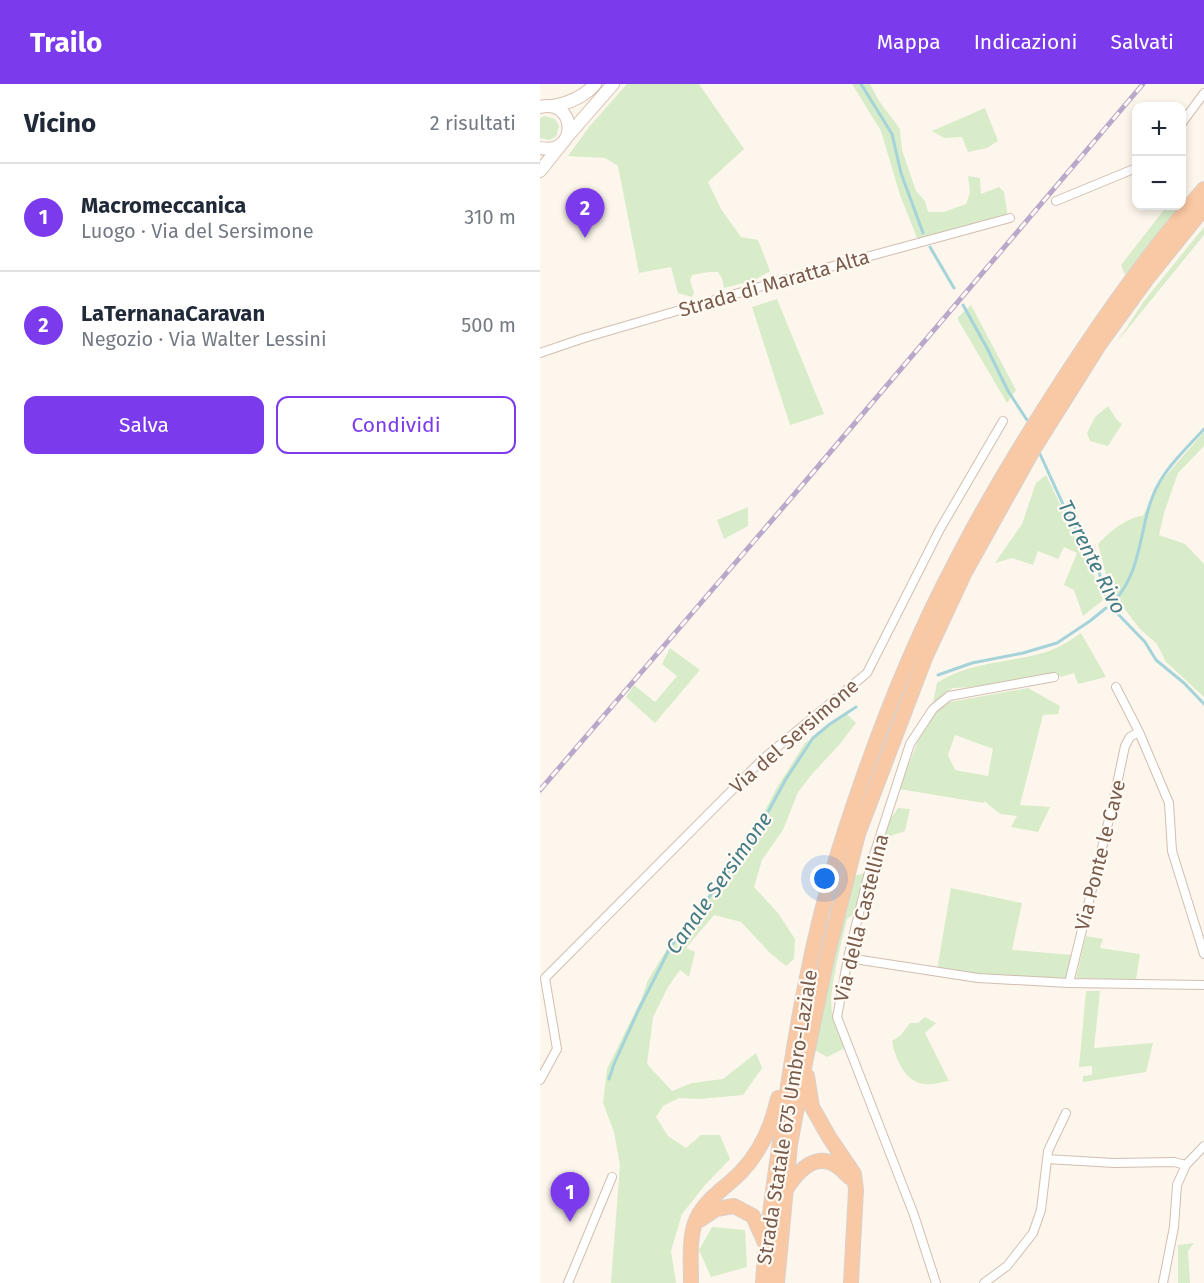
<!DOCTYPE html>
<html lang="it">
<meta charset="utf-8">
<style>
body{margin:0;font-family:"Fira Sans",sans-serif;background:#f2f2f3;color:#1f2937}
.controls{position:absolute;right:18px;top:18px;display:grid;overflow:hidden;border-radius:12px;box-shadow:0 3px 9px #0003}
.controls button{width:54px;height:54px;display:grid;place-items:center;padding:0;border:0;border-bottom:2px solid #e0e1e3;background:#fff;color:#1f2937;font:30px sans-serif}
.you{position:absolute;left:285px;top:795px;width:21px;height:21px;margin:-15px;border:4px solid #fff;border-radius:50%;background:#1a73e8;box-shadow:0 0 0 9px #1a73e833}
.badge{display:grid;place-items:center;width:39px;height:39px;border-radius:50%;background:#7c3aed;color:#fff;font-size:20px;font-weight:700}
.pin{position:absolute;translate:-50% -50px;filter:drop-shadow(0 2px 3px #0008)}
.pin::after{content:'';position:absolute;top:32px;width:21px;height:18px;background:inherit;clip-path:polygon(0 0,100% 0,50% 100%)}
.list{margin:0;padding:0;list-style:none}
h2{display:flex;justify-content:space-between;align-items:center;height:78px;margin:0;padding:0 24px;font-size:26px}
h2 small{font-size:20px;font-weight:400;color:#747a83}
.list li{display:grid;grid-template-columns:39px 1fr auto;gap:18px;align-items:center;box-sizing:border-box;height:108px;padding:0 24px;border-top:2px solid #e0e1e3}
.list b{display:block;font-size:22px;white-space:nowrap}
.list p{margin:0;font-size:20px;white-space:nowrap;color:#747a83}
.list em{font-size:20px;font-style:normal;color:#747a83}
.actions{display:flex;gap:12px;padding:18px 24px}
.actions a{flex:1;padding:14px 0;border:2px solid #7c3aed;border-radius:12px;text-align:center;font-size:21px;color:#7c3aed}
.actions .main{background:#7c3aed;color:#fff}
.map{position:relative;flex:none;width:664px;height:1199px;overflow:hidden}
header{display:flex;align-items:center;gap:36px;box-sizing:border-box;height:84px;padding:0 30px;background:#7c3aed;color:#fff}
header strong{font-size:28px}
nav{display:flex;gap:33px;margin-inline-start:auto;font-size:21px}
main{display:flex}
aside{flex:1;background:#fff}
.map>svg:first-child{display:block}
.green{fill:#d8ecc9;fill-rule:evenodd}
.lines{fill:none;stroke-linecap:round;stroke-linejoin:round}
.stream{stroke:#a5d3da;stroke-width:3}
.minor-casing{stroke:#d1beb0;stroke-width:10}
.secondary-casing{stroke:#d6c0b0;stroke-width:14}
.trunk-casing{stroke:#dad1cd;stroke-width:16}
.minor{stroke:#fff;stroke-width:8}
.secondary{stroke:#fff;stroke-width:12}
.trunk{stroke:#f9c8a4;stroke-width:14}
.rail-casing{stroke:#b9a8c9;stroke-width:5}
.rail{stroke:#fffaf3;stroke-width:3;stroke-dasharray:9;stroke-linecap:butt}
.labels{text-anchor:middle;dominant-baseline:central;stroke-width:4.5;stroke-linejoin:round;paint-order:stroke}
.street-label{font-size:20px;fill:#7a5c4d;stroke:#fffaf3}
.water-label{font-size:21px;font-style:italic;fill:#437c86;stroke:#fffaf3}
</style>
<header>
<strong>Trailo</strong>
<nav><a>Mappa</a><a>Indicazioni</a><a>Salvati</a></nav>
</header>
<main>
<aside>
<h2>Vicino<small>2 risultati</small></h2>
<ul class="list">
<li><span class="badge">1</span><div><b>Macromeccanica</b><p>Luogo · Via del Sersimone</p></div><em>310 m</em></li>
<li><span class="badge">2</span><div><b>LaTernanaCaravan</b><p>Negozio · Via Walter Lessini</p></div><em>500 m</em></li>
</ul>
<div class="actions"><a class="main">Salva</a><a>Condividi</a></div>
</aside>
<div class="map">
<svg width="664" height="1199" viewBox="0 0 664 1199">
<rect width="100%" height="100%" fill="#fdf6ec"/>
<path class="green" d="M 87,0 L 159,0 L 204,65 L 168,98 L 181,125 L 201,153 L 218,156 L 230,187 L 215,196 L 184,204 L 182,194 L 178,188 L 169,188 L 152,191 L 150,196 L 154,209 L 152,213 L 138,209 L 131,183 L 99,189 L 78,82 L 65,74 L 28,72 L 49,43 Z
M 312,0 L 330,0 L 339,17 L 360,45 L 362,66 L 376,107 L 385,117 L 388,128 L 404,128 L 426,120 L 430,109 L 428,92 L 440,94 L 441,110 L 459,103 L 464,108 L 468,133 L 379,159 L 360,111 L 341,47 Z
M 445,24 L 458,57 L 447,64 L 428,68 L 422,53 L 404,54 L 392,47 Z
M 5,32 L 15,35 L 19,42 L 16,53 L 9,56 L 0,54 L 0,34 Z
M 627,122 L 640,122 L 585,191 L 581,181 Z
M 664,143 L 664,151 L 577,258 L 604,217 Z
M 237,215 L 284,330 L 250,341 L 212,223 Z
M 431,221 L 476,306 L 467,319 L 417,234 Z
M 568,322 L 577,336 L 582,340 L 568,362 L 550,357 L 547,349 L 555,333 Z
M 664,348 L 664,362 L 638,389 L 624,429 L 619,451 L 645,460 L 664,480 L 664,613 L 626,578 L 617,560 L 600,545 L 570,506 L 558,460 C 568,449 587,433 603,432 L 616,403 Z
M 506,391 L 553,488 L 563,516 L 543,532 L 534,506 L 524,501 L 537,469 L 524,463 L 518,475 L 498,467 L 493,481 L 472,474 L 455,479 L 482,440 L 496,399 Z
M 208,423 L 208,442 L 184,455 L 177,436 Z
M 541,549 L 566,593 L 538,600 L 534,589 L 521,593 L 515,589 L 434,603 L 413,604 L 393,619 L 397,599 C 430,577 472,579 509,567 C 520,563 531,556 541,549 Z
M 130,564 L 160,586 L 115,639 L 86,613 L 94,601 L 115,618 L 137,592 L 122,580 Z
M 488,604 L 520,622 L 518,630 L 503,631 L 480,721 L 510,723 L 498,748 L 471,743 L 477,732 L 460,730 L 444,717 L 444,719 L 359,705 L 378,657 L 396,627 L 410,618 ZM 415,651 L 453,665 L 448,692 L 415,686 L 408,671 Z
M 307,630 L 316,639 L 299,661 L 273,689 L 258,708 L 243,746 L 222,776 L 214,803 L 238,829 L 255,855 L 254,875 L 246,882 L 230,869 L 201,838 L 174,831 L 146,864 L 155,868 L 149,893 L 140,886 L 128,903 L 113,933 L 107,980 L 132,1007 L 152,999 L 183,995 L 216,969 L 222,984 L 203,1011 L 159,1015 L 139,1014 L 123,1022 L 116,1033 L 128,1052 L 146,1064 L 161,1051 L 180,1051 L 190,1075 L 165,1101 L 142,1130 L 131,1167 L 136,1199 L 71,1199 L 80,1081 L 74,1048 L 63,1019 L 67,985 L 101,916 L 108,896 L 130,860 L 204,768 L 236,705 L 265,659 Z
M 358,724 L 370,725 L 365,747 L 344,754 L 344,744 Z
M 327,789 L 317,828 L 307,835 C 302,856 288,909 292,928 C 295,940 303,952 307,963 L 287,973 L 275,966 L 281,925 L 312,792 Z
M 411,804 L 482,819 L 472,866 L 532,871 L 526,896 L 440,891 L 397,886 Z
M 546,852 L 563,855 L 560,864 L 600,870 L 596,896 L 536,894 Z
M 546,907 L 560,907 L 554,964 L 613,959 L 606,988 L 543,998 L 543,992 L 552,991 L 552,982 L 539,983 Z
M 385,933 L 396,939 L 385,949 L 409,997 C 402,998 393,1001 385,1000 C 365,999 355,974 352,957 L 361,951 L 370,939 L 378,939 Z
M 172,1143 L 205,1146 L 207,1183 L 171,1193 L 159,1166 Z
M 654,1159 L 648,1167 L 650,1199 L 638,1199 L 638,1161 Z"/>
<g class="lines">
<path class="stream" d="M 321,0 L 352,50 L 361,89 L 383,149
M 390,163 L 414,204
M 423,221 L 447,264 L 468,307 L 487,336
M 500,370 L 527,429 L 559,488 L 565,510 L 575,527 L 605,558 L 616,576 L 644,599 L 664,620
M 575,516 C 605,483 598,436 619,399 C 630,379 649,362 664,345
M 398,591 L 432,579 L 483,569 L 517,559 L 550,537 L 566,524
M 69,995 L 74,980 L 98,927 L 131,862 L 211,759 L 246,695 L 273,654 L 290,640 L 316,623"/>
<defs>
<path id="minor" d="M 642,39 L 664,9
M 516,117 L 596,84
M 0,269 L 44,254 L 264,190 L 470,134
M 576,603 L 599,648 L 629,719 L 632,767 L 664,870
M 308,874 L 438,894 L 529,899 L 664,901
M 529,899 L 573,719 L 585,662 L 590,653 L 599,648
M 0,996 L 17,965 L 5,894 L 224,674 L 327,589 L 400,445 L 463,337
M 507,1075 L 574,1079 L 634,1078 L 646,1081
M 28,1199 L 72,1093
M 396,1199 L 374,1131 L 297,933 L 308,874 L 331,780 L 370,660 L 393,625 L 409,612 L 514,593
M 444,1199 L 467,1182 L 493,1149 L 501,1126 L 508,1067 L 526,1029
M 623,1199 L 634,1143 L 637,1101 L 646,1081 L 664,1062"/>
<path id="secondary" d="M 13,22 C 29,19 44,13 55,0
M 0,23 C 37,14 39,72 0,64
M 26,54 L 73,0
M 0,87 L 20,62"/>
<path id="trunk" d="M 267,992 L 272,1023 L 289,1053 L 314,1090 L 316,1106 L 311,1199
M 247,1104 C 264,1078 285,1064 309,1093
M 158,1137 L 176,1125 L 194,1122 L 213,1132 L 225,1159
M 151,1199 C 151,1180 149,1156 155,1139 C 162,1117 186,1104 201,1088 C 221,1067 232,1042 238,1014
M 223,1199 C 226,1147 235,1095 242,1043 C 255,950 271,856 299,766 C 329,671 368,568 414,481 C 447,416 485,354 524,294 C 567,228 612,164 664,105
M 237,1199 L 250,1061 L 265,979 L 287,873 L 318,750 L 385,574 L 425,488 L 493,366 L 559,261 L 606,196 L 664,124"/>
</defs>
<use href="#minor" class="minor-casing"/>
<use href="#secondary" class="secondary-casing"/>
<use href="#trunk" class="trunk-casing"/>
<use href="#minor" class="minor"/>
<use href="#secondary" class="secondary"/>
<use href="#trunk" class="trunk"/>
<defs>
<path id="rail" d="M 0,706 L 264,399 L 603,0"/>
</defs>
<use href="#rail" class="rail-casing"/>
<use href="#rail" class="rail"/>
</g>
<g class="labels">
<g class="street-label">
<text transform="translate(234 199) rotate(-16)">Strada di Maratta Alta</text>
<text transform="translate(254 652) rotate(-41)">Via del Sersimone</text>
<text transform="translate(560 771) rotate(-76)">Via Ponte le Cave</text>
<text transform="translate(321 834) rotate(-76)">Via della Castellina</text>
<text transform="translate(247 1033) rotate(-81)">Strada Statale 675 Umbro-Laziale</text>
</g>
<g class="water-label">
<text transform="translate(552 473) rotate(63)">Torrente Rivo</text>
<text transform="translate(179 799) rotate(-55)">Canale Sersimone</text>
</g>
</g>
</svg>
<div class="controls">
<button>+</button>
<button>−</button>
</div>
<div class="you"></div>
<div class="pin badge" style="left:30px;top:1138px">1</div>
<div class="pin badge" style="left:45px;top:154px">2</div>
</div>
</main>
